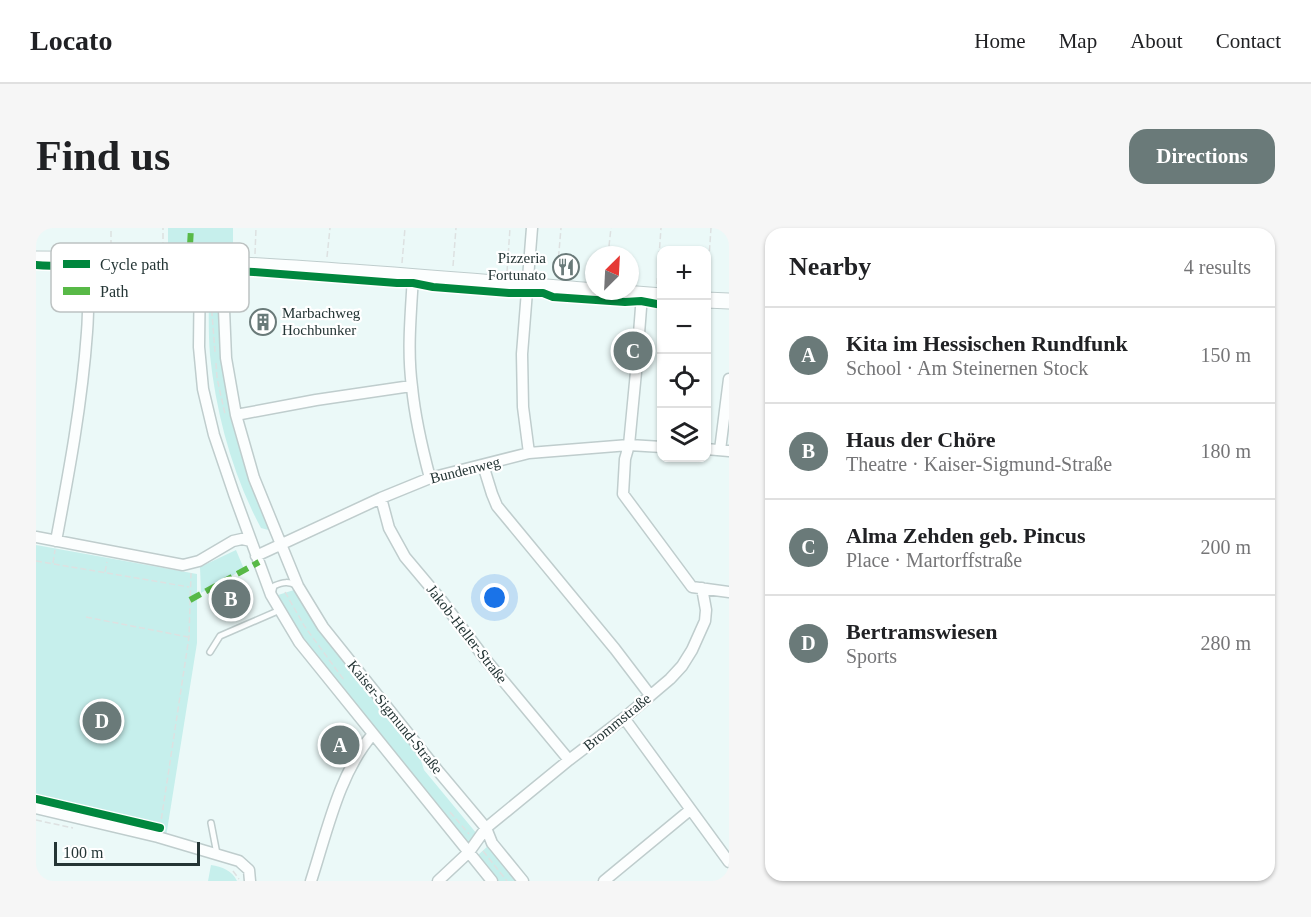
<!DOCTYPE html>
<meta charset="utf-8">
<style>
body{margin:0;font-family:"Times New Roman",serif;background:#f6f6f6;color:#202124}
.controls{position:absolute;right:18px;top:18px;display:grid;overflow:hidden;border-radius:12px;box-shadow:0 2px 4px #0004}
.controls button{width:54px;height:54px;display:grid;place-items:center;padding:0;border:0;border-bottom:2px solid #e0e0e0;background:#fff;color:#202124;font:30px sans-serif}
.compass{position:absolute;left:549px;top:18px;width:54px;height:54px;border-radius:50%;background:#fff;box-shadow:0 2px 4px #0004;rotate:24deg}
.scale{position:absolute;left:18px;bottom:15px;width:146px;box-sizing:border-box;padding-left:6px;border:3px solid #243535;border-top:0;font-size:16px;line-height:21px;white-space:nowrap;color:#243535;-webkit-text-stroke:4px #fff;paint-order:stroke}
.you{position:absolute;left:459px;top:370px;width:21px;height:21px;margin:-15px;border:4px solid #fff;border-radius:50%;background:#1a73e8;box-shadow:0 0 0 9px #1a73e833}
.badge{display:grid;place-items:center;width:39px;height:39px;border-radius:50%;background:#6a7a79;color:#fff;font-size:20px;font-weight:700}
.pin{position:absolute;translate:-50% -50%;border:3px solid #fff;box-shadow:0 2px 6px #0006}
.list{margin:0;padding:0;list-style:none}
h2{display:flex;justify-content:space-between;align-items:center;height:78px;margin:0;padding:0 24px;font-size:26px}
h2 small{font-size:20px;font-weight:400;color:#757577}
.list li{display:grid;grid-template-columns:39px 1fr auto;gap:18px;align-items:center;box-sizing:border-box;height:96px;padding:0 24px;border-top:2px solid #e0e0e0}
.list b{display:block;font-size:22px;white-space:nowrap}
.list p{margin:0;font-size:20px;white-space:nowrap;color:#757577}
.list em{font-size:20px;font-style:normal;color:#757577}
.icon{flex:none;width:33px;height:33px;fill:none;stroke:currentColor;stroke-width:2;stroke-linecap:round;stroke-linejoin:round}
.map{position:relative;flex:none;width:693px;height:653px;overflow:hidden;border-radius:18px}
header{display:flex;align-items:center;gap:36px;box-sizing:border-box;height:84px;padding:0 30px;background:#fff;border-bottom:2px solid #e0e0e0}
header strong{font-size:28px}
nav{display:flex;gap:33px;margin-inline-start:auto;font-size:21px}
.intro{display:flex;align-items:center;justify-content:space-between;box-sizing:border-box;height:144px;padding:0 36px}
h1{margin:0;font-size:42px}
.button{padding:15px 27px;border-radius:18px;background:#6a7a79;color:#fff;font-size:21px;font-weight:700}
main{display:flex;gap:36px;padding:0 36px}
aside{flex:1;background:#fff;border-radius:18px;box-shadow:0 2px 4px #0004}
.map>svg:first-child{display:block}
.green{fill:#c6efec}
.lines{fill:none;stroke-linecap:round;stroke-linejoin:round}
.service-casing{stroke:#bfcdcd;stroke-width:8}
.minor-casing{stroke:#bfcdcd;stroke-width:13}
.secondary-casing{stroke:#bfcdcd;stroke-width:17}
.path{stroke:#dde1e1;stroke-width:1.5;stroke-dasharray:6 3;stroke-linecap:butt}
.service{stroke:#fcfefe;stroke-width:5}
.minor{stroke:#fcfefe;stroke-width:10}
.secondary{stroke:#fcfefe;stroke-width:15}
.quiet{stroke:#58b947;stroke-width:6;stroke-dasharray:12 6;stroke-linecap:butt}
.cycleway-casing{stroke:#fff;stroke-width:11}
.cycleway{stroke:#00873e;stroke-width:8}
.labels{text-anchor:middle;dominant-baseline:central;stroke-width:4.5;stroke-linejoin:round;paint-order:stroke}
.poi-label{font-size:15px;fill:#243535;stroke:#fff;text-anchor:end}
.street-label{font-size:15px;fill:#243535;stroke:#fff}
.key{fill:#fff;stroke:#bdc2c2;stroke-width:1.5}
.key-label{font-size:16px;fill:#243535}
</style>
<header>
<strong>Locato</strong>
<nav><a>Home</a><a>Map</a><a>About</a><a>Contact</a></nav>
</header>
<div class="intro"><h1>Find us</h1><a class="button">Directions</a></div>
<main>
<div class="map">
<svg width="693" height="653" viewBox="0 0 693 653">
<rect width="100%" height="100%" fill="#ebf9f8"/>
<path class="green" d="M 132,0 L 197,0 L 197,22 L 132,20 Z
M 173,53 L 184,53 L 185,128 L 195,192 L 212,250 L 236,303 L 225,300 C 197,248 180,186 174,127 C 172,103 173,77 173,53 Z
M 0,317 L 161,346 L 161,415 L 130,609 L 115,595 L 0,569 Z
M 200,322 L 208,341 L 165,365 L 164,339 Z
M 258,362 L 282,402 L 383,526 L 388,542 L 441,606 L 433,615 L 309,464 L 267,410 L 242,367 Z
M 452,618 L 480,653 L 462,653 L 442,627 Z
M 175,637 C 186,639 196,642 201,653 L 172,653 Z"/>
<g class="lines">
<defs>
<path id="service" d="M 236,366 L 238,358 C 247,354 253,353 261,358
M 174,424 L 184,408 L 244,382
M 175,595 L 181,626"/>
<path id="minor" d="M 164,35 L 163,119 L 167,161 L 178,207 L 198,266 L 235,367 L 263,414 L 456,653
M 189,36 L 188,81 L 190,130 L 200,187 L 218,250 L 262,358 L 287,399 L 403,544 L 450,600 L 456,615 L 487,653
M 377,48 C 375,85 371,122 376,159 C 379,190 386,220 394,250
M 606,67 L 600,144 L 593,217 L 589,231 L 587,266 L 656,359 L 693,364
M 200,187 L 280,172 L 375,158
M 670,221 L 693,223
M 684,222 L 693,151
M 493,225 L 487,179 L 486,126 L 496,0
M 447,237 L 456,266 L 461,278 L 579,421 L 614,467
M 345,270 L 353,300 L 369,329 L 406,373 L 450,432 L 533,532
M 0,309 L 147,337 L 163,333 L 197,313 L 206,311 L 215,313
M 20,313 C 33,244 46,175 51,104 C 53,80 52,55 52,31
M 220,328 L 345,270 L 394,250 L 493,225 L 593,217 L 626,219
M 588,490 L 693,634
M 0,580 L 122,609 L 203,633 L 213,642 L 214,653
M 275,653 C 291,604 303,545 337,506
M 402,653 L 433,624 L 450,600 L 533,532 L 588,490 L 634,451 L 646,438 L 656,422 L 669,393 L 670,382 L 666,360
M 568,653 L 654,582"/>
<path id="secondary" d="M 0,31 C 187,31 372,48 558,63
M 562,63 L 626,68
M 670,72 L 693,73"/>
</defs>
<use href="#service" class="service-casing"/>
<use href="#minor" class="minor-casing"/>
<use href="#secondary" class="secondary-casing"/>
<path class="path" d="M 75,18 L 75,0
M 127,20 L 127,0
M 219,26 L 220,0
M 572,27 L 575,0
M 291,29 L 294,0
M 366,35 L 369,0
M 417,38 L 420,0
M 471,44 L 474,0
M 521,47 L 525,0
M 621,56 L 625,0
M 671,59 L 675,0
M 175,73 L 179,124
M 180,135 L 181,150 L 189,186
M 0,333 L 153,359
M 17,335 L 19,322
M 69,344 L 71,334
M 249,364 L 269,399 L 308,452
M 50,389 L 152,409
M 414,584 L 433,606
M 0,592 L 37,600
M 124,600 L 153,409 L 155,345
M 447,623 L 471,653
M 197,643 L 203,651"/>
<use href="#service" class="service"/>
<use href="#minor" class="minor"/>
<use href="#secondary" class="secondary"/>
<path class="quiet" d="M 153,35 L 155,0
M 154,372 L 223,334"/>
<defs>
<path id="cycleway" d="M 0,37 C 12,38 23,38 35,38 C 49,37 66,33 79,40 L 146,44 L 153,41 L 218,44 L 361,55 L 377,55 L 397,59 L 473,65 L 507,65 L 517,69 L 589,74 L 605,73 L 626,77
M 0,571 L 124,600"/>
</defs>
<use href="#cycleway" class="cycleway-casing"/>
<use href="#cycleway" class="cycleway"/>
</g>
<defs>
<symbol id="restaurant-ring" viewBox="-11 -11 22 22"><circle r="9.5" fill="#fff" stroke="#6a7a79" stroke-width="1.5"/><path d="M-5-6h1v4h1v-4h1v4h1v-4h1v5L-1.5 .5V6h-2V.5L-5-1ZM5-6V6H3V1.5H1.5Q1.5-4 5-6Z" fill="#6a7a79"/></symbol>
<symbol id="building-ring" viewBox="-11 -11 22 22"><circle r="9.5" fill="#fff" stroke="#6a7a79" stroke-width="1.5"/><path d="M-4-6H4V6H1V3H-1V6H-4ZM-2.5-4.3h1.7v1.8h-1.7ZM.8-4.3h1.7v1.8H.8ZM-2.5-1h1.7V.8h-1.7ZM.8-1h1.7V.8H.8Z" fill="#6a7a79"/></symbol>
</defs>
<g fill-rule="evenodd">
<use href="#restaurant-ring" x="515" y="24" width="30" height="30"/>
<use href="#building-ring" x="212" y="79" width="30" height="30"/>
</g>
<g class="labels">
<g class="poi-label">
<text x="510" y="30">Pizzeria<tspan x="510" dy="17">Fortunato</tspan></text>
<text x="246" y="85" text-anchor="start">Marbachweg<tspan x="246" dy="17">Hochbunker</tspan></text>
</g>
<g class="street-label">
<text transform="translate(429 242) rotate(-14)">Bundenweg</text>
<text transform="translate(431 406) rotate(52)">Jakob-Heller-Straße</text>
<text transform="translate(359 489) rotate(51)">Kaiser-Sigmund-Straße</text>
<text transform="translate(581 494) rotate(-39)">Brommstraße</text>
</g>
</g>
<rect x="15" y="15" width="198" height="69" rx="9" class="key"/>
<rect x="27" y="32" width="27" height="8" fill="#00873e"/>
<rect x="27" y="59" width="27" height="8" fill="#58b947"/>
<g class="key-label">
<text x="64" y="42">Cycle path</text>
<text x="64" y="69">Path</text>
</g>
</svg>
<div class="controls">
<button>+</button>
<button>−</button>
<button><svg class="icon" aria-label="locate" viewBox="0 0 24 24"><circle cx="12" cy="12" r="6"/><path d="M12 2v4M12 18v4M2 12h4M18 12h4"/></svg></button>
<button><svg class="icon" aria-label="layers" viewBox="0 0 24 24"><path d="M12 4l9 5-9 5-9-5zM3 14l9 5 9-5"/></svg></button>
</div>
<svg class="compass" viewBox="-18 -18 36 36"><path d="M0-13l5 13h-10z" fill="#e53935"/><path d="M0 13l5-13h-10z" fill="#757577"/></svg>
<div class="scale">100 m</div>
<div class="you"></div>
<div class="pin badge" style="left:304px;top:517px">A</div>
<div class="pin badge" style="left:195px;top:371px">B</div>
<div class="pin badge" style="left:597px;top:123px">C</div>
<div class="pin badge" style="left:66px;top:493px">D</div>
</div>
<aside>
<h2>Nearby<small>4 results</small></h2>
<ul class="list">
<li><span class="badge">A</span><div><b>Kita im Hessischen Rundfunk</b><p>School · Am Steinernen Stock</p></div><em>150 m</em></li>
<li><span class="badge">B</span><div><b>Haus der Chöre</b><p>Theatre · Kaiser-Sigmund-Straße</p></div><em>180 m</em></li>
<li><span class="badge">C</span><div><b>Alma Zehden geb. Pincus</b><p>Place · Martorffstraße</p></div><em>200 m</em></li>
<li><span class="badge">D</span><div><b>Bertramswiesen</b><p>Sports</p></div><em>280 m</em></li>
</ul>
</aside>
</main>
